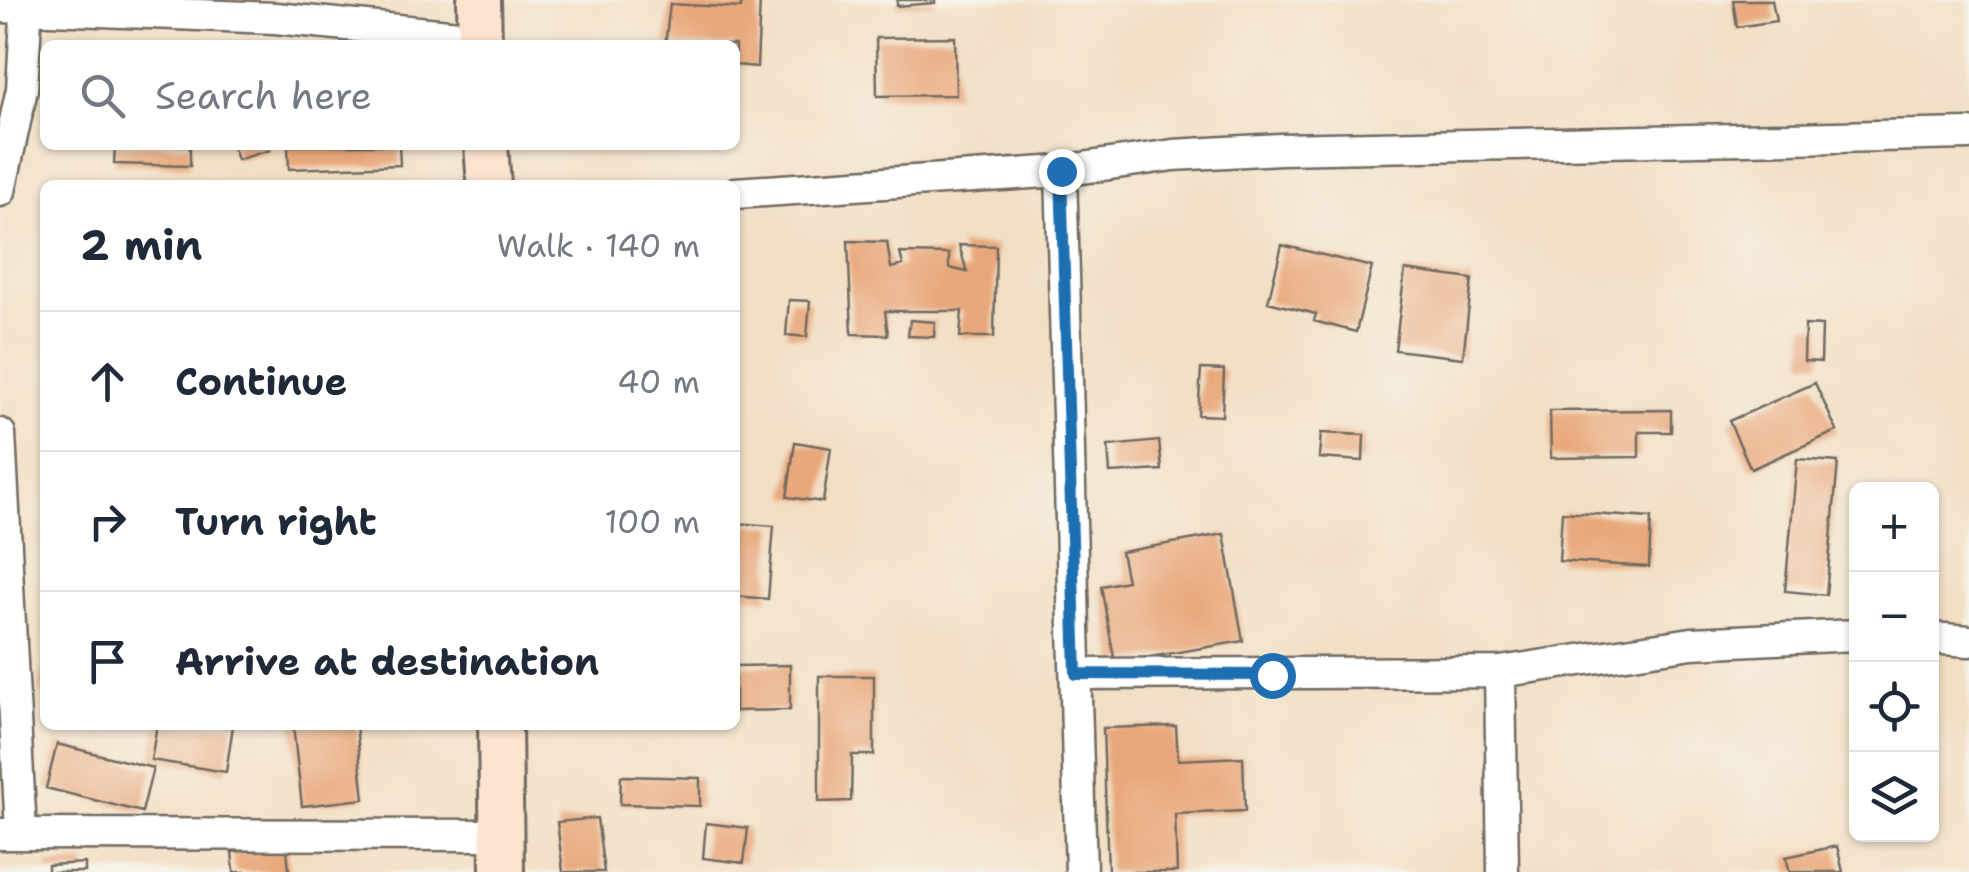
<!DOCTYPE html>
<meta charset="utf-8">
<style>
body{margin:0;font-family:"Shantell Sans",sans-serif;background:#f2f2f3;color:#1f2937}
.controls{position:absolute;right:30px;bottom:30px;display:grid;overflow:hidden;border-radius:15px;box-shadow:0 2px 8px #0004}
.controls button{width:90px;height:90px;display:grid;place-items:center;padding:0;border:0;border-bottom:2px solid #e0e1e3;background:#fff;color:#1f2937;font:50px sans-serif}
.stop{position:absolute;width:30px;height:30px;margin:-22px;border:8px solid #1f6fb2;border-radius:50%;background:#fff}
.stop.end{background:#1f6fb2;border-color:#fff;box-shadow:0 2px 10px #0008}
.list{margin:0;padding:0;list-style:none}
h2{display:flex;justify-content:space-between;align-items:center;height:130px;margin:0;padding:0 40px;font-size:42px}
h2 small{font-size:32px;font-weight:400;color:#747a83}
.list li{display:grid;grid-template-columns:65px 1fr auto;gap:30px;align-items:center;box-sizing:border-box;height:140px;padding:0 40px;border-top:2px solid #e0e1e3}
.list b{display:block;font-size:38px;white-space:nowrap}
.list em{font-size:32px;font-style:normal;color:#747a83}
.icon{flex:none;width:55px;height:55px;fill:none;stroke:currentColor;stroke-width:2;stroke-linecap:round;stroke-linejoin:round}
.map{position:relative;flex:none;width:1969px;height:872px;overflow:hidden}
.search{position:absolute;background:#fff;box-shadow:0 2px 8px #0004;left:40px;top:40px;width:700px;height:110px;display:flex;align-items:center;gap:25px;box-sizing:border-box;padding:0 35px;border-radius:15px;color:#747a83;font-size:38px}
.panel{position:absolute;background:#fff;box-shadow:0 2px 8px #0004;left:40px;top:180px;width:700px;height:550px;border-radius:15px}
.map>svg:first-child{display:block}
.building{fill:#e9a87c}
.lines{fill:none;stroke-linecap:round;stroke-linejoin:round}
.street-casing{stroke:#716a61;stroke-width:35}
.secondary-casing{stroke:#716a61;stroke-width:48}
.street{stroke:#fff;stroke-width:30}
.secondary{stroke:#fde4d0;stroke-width:42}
.route{stroke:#1f6fb2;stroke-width:12}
</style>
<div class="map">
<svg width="1969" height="872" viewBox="0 0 1969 872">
<rect width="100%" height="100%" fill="#f7f3e8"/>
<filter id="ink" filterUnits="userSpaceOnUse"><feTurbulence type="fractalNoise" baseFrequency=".01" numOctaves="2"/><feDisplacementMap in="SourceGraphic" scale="20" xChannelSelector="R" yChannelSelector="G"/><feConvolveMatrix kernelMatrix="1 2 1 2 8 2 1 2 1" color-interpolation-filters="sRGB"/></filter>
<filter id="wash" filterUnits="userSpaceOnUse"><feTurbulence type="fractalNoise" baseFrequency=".0048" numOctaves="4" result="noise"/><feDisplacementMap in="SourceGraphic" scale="40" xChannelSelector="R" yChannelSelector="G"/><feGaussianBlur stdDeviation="2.25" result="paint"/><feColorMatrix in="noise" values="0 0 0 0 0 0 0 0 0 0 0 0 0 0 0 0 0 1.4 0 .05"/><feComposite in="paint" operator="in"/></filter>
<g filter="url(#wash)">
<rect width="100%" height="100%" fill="#f2dfc4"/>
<g id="blocks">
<path class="building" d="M 742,0 L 760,0 L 757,67 L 735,65 L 735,45 L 665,45 L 670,4 L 741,8 Z
M 897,0 L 935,0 L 935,3 L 897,6 Z
M 1733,0 L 1772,0 L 1776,21 L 1737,27 Z
M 955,37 L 956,95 L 877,96 L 876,38 Z
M 115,145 L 190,145 L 190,166 L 114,164 Z
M 232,145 L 268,145 L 270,150 L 237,160 Z
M 288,145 L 399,145 L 400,165 L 289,169 Z
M 848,241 L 887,242 L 891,268 L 903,265 L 900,253 L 949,254 L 949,268 L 967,272 L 959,245 L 996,246 L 994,337 L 960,337 L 962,311 L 885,311 L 888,335 L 852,334 Z
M 1282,245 L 1372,267 L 1356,332 L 1314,321 L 1316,314 L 1268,302 Z
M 1405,270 L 1472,279 L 1463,358 L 1395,350 Z
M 789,300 L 810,301 L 807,337 L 786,335 Z
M 910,320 L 935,322 L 934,337 L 908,336 Z
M 1805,325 L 1822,326 L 1821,362 L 1804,361 Z
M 1201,369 L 1224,370 L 1222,416 L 1198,415 Z
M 1815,383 L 1837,431 L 1751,469 L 1729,421 Z
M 1671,410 L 1671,432 L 1639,432 L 1639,457 L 1551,458 L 1550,411 Z
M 1321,433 L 1364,435 L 1363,461 L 1319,458 Z
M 1159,441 L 1162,470 L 1110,473 L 1108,446 Z
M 795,442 L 831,448 L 823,502 L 787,497 Z
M 1797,459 L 1838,462 L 1826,595 L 1785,591 Z
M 1562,512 L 1651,518 L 1649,567 L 1559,561 Z
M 735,523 L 774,526 L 768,599 L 735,596 Z
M 1224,534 L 1243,641 L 1115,663 L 1101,586 L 1127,581 L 1121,552 Z
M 790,665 L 790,710 L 735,711 L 735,666 Z
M 43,667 L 45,667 L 45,694 L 39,693 Z
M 819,676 L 874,676 L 874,755 L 852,755 L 851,801 L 819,802 Z
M 157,725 L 233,726 L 226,772 L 151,760 Z
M 293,725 L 356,725 L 364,799 L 302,806 Z
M 1176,726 L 1178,760 L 1243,757 L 1245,811 L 1175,814 L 1177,872 L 1108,872 L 1103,728 Z
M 57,744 L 153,768 L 142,812 L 46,788 Z
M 621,776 L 700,778 L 700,806 L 620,804 Z
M 597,818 L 604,872 L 563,872 L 557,822 Z
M 706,823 L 748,828 L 744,863 L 703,858 Z
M 1837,846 L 1843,872 L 1790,872 L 1786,857 Z
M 287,847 L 289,872 L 234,872 L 232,852 Z
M 85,863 L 85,872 L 48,872 L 48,865 Z"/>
</g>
</g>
<g filter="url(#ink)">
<use href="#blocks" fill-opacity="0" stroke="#716a61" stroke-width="2.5"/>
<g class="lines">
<defs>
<path id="street" d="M 0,7 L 275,18 L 479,38
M 1061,171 L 1081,872
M 0,191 L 22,89 L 27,0
M 735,193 L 1061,171 L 1173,155 L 1280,149 L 1969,134
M 0,434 L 21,832
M 1932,638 L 1969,641
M 1500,672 L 1503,872
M 1076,674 L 1500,672 L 1692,643 L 1856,635
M 0,834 L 502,835"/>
<path id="secondary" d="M 479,0 L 480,45
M 486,145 L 489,185
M 500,725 L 502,872"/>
</defs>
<use href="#street" class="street-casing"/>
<use href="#secondary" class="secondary-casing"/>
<use href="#street" class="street"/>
<use href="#secondary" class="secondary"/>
</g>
</g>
<g class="lines" filter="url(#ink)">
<path class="route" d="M 1061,171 L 1076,674 L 1272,675"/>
</g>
</svg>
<div class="controls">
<button>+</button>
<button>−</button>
<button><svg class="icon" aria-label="locate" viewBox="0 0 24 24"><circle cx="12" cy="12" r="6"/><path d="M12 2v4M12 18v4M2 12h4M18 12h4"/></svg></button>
<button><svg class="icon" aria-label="layers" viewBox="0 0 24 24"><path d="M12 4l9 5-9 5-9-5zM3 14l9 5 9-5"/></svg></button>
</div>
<div class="stop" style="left:1272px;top:675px"></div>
<div class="stop end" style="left:1061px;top:171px"></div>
<div class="search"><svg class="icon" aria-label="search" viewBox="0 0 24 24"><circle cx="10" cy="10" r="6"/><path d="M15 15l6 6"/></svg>Search here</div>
<section class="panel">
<h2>2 min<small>Walk · 140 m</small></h2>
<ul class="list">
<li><svg class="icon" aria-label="ahead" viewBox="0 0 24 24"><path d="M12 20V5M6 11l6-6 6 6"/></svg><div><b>Continue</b></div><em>40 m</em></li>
<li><svg class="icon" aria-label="right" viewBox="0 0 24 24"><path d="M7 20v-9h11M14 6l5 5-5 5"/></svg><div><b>Turn right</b></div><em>100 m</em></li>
<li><svg class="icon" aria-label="arrive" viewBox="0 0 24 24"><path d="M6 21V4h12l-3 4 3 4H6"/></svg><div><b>Arrive at destination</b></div></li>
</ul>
</section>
</div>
